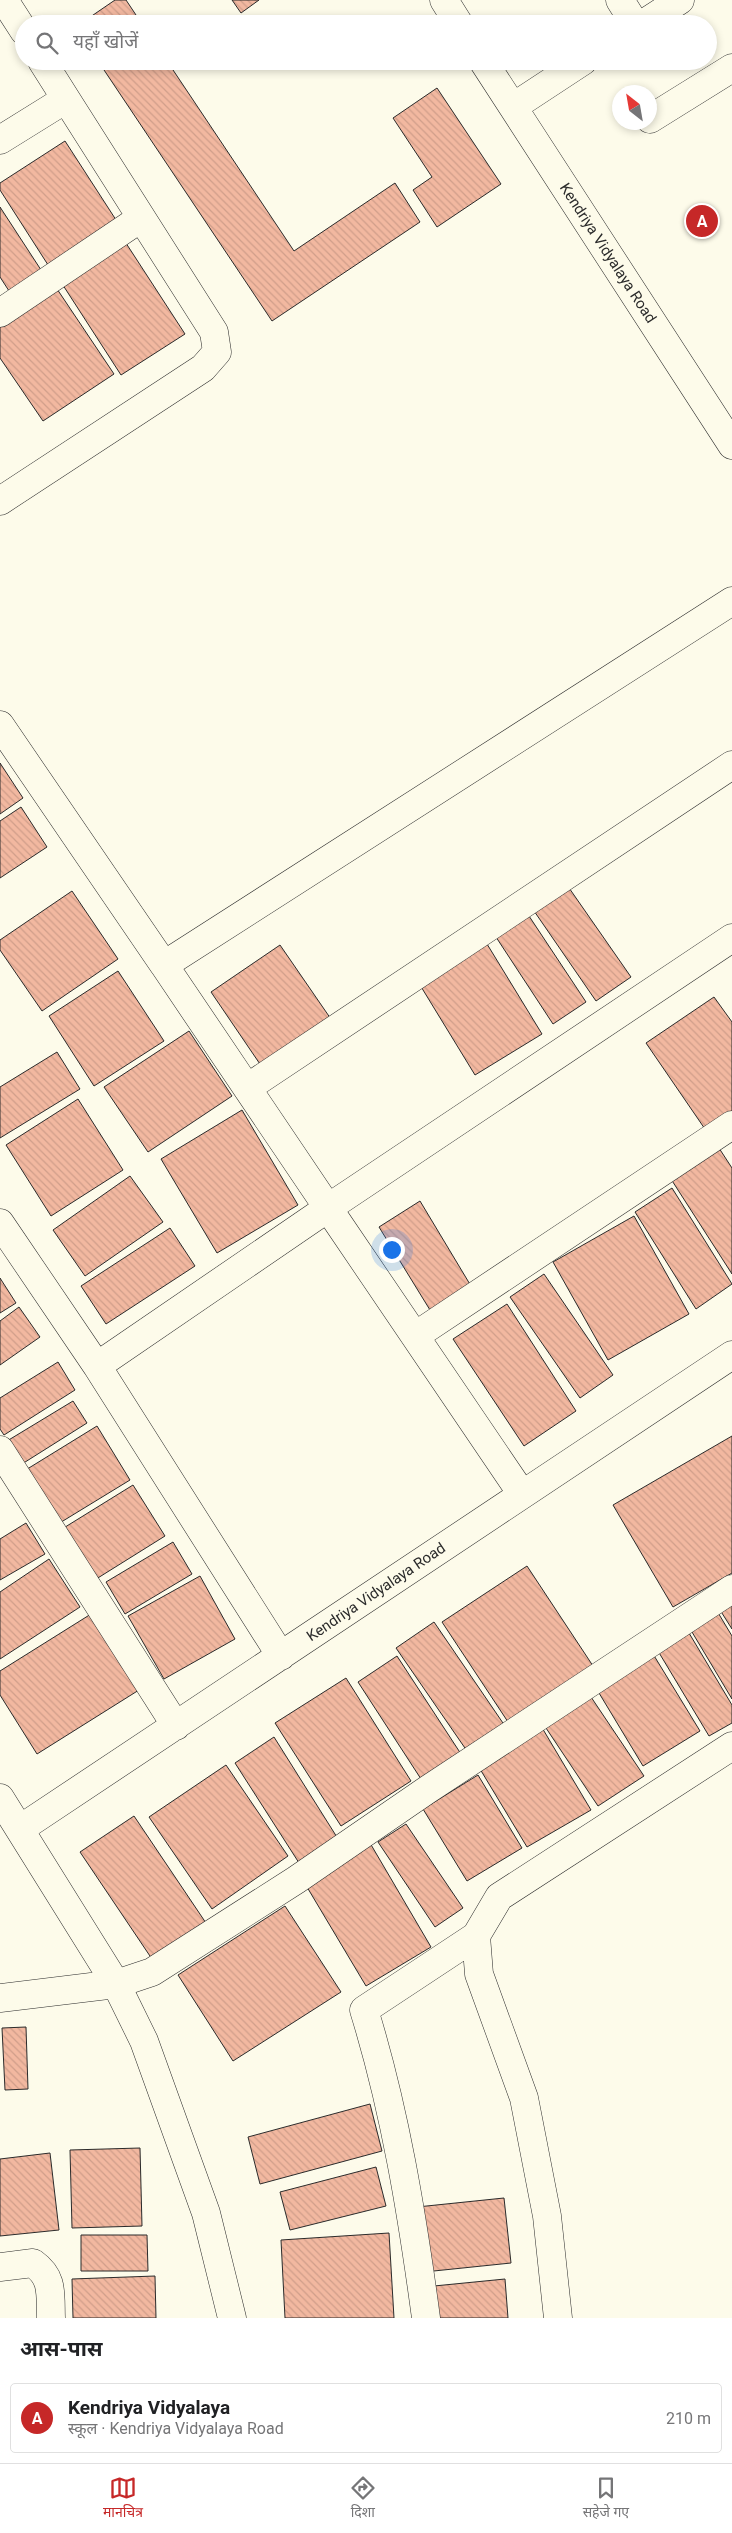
<!DOCTYPE html>
<html lang="hi">
<meta charset="utf-8">
<style>
body{margin:0;font-family:Roboto,"Noto Sans Devanagari",sans-serif;background:#f2f2f2;color:#202124}
.compass{position:absolute;left:612px;top:85px;width:45px;height:45px;border-radius:50%;background:#fff;box-shadow:0 2px 8px #0003;rotate:329deg}
.you{position:absolute;left:391px;top:1249px;width:18px;height:18px;margin:-12px;border:4px solid #fff;border-radius:50%;background:#1a73e8;box-shadow:0 0 0 8px #1a73e833}
.badge{display:grid;place-items:center;width:32px;height:32px;border-radius:50%;background:#c62828;color:#fff;font-size:16px;font-weight:700}
.pin{position:absolute;translate:-50% -50%;border:2px solid #fff;box-shadow:0 1px 5px #0006}
.list{margin:0;padding:0;list-style:none}
h2{display:flex;justify-content:space-between;align-items:center;height:65px;margin:0;padding:0 20px;font-size:21px}
h2 small{font-size:16px;font-weight:400;color:#757577}
.list li{display:grid;grid-template-columns:32px 1fr auto;gap:15px;align-items:center;box-sizing:border-box;height:70px;margin:0 10px 10px;padding:0 10px;border:1px solid #e0e0e0;border-radius:5px}
.list b{display:block;font-size:19px;white-space:nowrap}
.list p{margin:0;font-size:16px;white-space:nowrap;color:#757577}
.list em{font-size:16px;font-style:normal;color:#757577}
.icon{flex:none;width:28px;height:28px;fill:none;stroke:currentColor;stroke-width:2;stroke-linecap:round;stroke-linejoin:round}
.map{position:relative;flex:none;width:732px;height:2318px;overflow:hidden}
.search{position:absolute;background:#fff;box-shadow:0 2px 8px #0003;left:15px;right:15px;top:15px;height:55px;display:flex;align-items:center;gap:12px;box-sizing:border-box;padding:0 18px;border-radius:28px;color:#757577;font-size:19px}
.sheet{height:145px;background:#fff}
nav{display:flex;justify-content:space-around;align-items:center;box-sizing:border-box;height:70px;border-top:1px solid #e0e0e0;background:#fff;font-size:14px;color:#757577}
nav a{display:grid;justify-items:center;gap:2px}
nav .on{color:#c62828}
.map>svg:first-child{display:block}
.building{fill:url(#building-back-hatch);stroke:#2b2b2b}
.lines{fill:none;stroke-linecap:round;stroke-linejoin:round}
.minor-casing{stroke:#2b2b2b;stroke-width:29}
.minor{stroke:#fdfbea;stroke-width:28}
.labels{text-anchor:middle;dominant-baseline:central;stroke-width:4;stroke-linejoin:round;paint-order:stroke}
.street-label{font-size:15px;fill:#2b2b2b;stroke:#fdfbea}
</style>
<div class="map">
<svg width="732" height="2318" viewBox="0 0 732 2318">
<defs>
<pattern id="building-back-hatch" width="6" height="6" patternUnits="userSpaceOnUse" patternTransform="scale(1.25)"><rect width="6" height="6" fill="#f2b8a0"/><path d="M-1 5l2 2M0 0l6 6M5-1l2 2" fill="none" stroke="#d09e8a"/></pattern>
</defs>
<rect width="100%" height="100%" fill="#fdfbea"/>
<path class="building" d="M 115,0 L 126,0 L 142,24 L 80,24 Z
M 232,0 L 259,0 L 241,13 Z
M 98,61 L 167,61 L 294,251 L 395,183 L 420,222 L 272,321 Z
M 437,88 L 501,184 L 437,227 L 413,190 L 432,177 L 393,118 Z
M 65,141 L 118,223 L 50,268 L 0,190 L 0,183 Z
M 0,207 L 43,273 L 11,294 L 0,277 Z
M 122,237 L 185,334 L 121,375 L 59,279 Z
M 53,283 L 114,374 L 43,421 L 0,358 L 0,319 Z
M 0,763 L 23,798 L 0,814 Z
M 21,807 L 47,847 L 0,878 L 0,821 Z
M 567,885 L 631,977 L 596,1001 L 532,908 Z
M 72,891 L 118,959 L 42,1011 L 0,950 L 0,940 Z
M 527,913 L 586,1002 L 553,1024 L 494,934 Z
M 487,944 L 542,1034 L 475,1075 L 420,985 Z
M 280,945 L 333,1022 L 264,1070 L 211,992 Z
M 118,971 L 164,1041 L 94,1086 L 49,1016 Z
M 714,997 L 732,1022 L 732,1114 L 707,1132 L 646,1043 Z
M 189,1031 L 232,1096 L 148,1152 L 104,1087 Z
M 57,1052 L 80,1089 L 0,1138 L 0,1087 Z
M 78,1099 L 123,1170 L 51,1216 L 6,1145 Z
M 242,1110 L 298,1205 L 217,1253 L 161,1159 Z
M 717,1145 L 732,1168 L 732,1274 L 669,1176 Z
M 130,1176 L 163,1222 L 85,1276 L 53,1230 Z
M 672,1188 L 732,1284 L 696,1309 L 635,1212 Z
M 420,1201 L 471,1286 L 430,1310 L 379,1227 Z
M 634,1216 L 689,1314 L 608,1360 L 553,1262 Z
M 170,1228 L 195,1266 L 106,1324 L 81,1286 Z
M 544,1274 L 613,1375 L 580,1398 L 510,1297 Z
M 0,1278 L 16,1303 L 0,1313 Z
M 507,1304 L 576,1411 L 524,1446 L 453,1339 Z
M 19,1307 L 40,1337 L 0,1365 L 0,1321 Z
M 58,1362 L 75,1390 L 4,1435 L 0,1429 L 0,1398 Z
M 73,1401 L 87,1423 L 22,1464 L 7,1441 Z
M 97,1426 L 130,1480 L 58,1524 L 24,1471 Z
M 732,1436 L 732,1573 L 673,1607 L 613,1505 Z
M 133,1485 L 165,1536 L 93,1581 L 62,1529 Z
M 26,1523 L 45,1554 L 0,1580 L 0,1539 Z
M 173,1542 L 192,1574 L 125,1614 L 106,1582 Z
M 49,1559 L 80,1607 L 0,1659 L 0,1592 Z
M 527,1566 L 595,1669 L 510,1725 L 442,1622 Z
M 200,1576 L 235,1639 L 164,1679 L 128,1616 Z
M 732,1603 L 732,1629 L 720,1610 Z
M 717,1611 L 732,1636 L 732,1699 L 689,1627 Z
M 91,1614 L 139,1690 L 37,1754 L 0,1695 L 0,1671 Z
M 434,1622 L 505,1726 L 467,1751 L 396,1648 Z
M 686,1628 L 732,1705 L 732,1723 L 709,1736 L 655,1646 Z
M 653,1654 L 700,1731 L 643,1766 L 596,1688 Z
M 397,1656 L 461,1754 L 421,1779 L 358,1682 Z
M 346,1678 L 411,1781 L 341,1826 L 275,1723 Z
M 591,1697 L 644,1776 L 598,1806 L 546,1728 Z
M 541,1726 L 591,1810 L 527,1847 L 477,1764 Z
M 274,1737 L 340,1842 L 301,1866 L 235,1763 Z
M 226,1765 L 288,1856 L 212,1909 L 149,1817 Z
M 478,1775 L 522,1848 L 467,1881 L 423,1809 Z
M 134,1816 L 208,1926 L 154,1962 L 80,1852 Z
M 406,1824 L 463,1908 L 435,1927 L 378,1842 Z
M 370,1843 L 431,1947 L 366,1986 L 304,1882 Z
M 285,1906 L 341,1992 L 233,2061 L 178,1975 Z
M 26,2027 L 28,2089 L 5,2090 L 2,2028 Z
M 370,2104 L 382,2151 L 260,2184 L 248,2137 Z
M 140,2148 L 142,2226 L 72,2228 L 70,2150 Z
M 50,2153 L 59,2230 L 0,2236 L 0,2159 Z
M 376,2167 L 386,2206 L 290,2230 L 280,2192 Z
M 504,2198 L 511,2263 L 424,2272 L 417,2207 Z
M 389,2233 L 394,2318 L 285,2318 L 281,2240 Z
M 81,2235 L 147,2235 L 148,2271 L 81,2271 Z
M 155,2276 L 156,2318 L 73,2318 L 72,2279 Z
M 505,2279 L 508,2318 L 436,2318 L 434,2286 Z"/>
<g class="lines">
<defs>
<path id="minor" d="M 4,0 L 24,31
M 444,0 L 459,24
M 620,0 L 635,24
M 643,24 L 680,0
M 42,61 L 66,99
M 483,61 L 732,445
M 513,107 L 583,61
M 650,119 L 732,68
M 0,140 L 66,99 L 214,332 L 217,352 L 203,368 L 0,501
M 0,313 L 141,218
M 732,601 L 164,965 L 328,1208 L 732,938
M 0,725 L 164,965
M 247,1088 L 732,765
M 0,1223 L 97,1366
M 415,1336 L 732,1125
M 0,1450 L 176,1726
M 281,1656 L 97,1366 L 328,1208 L 522,1494
M 0,1798 L 116,1984 L 144,2041 L 206,2213 L 232,2318
M 20,1829 L 732,1355
M 0,1998 L 116,1984 L 152,1972 L 296,1880 L 427,1790 L 732,1589
M 0,2267 L 33,2263 C 54,2278 50,2294 51,2318
M 426,2318 C 412,2214 395,2110 364,2010 L 476,1936
M 558,2318 L 547,2216 L 524,2098 L 479,1974 L 476,1936 L 499,1897 L 732,1746"/>
</defs>
<use href="#minor" class="minor-casing"/>
<use href="#minor" class="minor"/>
</g>
<g class="labels">
<g class="street-label">
<text transform="translate(608 253) rotate(57)">Kendriya Vidyalaya Road</text>
<text transform="translate(376 1592) rotate(-34)">Kendriya Vidyalaya Road</text>
</g>
</g>
</svg>
<svg class="compass" viewBox="-18 -18 36 36"><path d="M0-13l5 13h-10z" fill="#e53935"/><path d="M0 13l5-13h-10z" fill="#757577"/></svg>
<div class="you"></div>
<div class="pin badge" style="left:702px;top:221px">A</div>
<div class="search"><svg class="icon" aria-label="search" viewBox="0 0 24 24"><circle cx="10" cy="10" r="6"/><path d="M15 15l6 6"/></svg>यहाँ खोजें</div>
</div>
<section class="sheet">
<h2>आस-पास<small></small></h2>
<ul class="list">
<li><span class="badge">A</span><div><b>Kendriya Vidyalaya</b><p>स्कूल · Kendriya Vidyalaya Road</p></div><em>210 m</em></li>
</ul>
</section>
<nav>
<a class="on"><svg class="icon" aria-label="map" viewBox="0 0 24 24"><path d="M3 6l6-2 6 2 6-2v14l-6 2-6-2-6 2zM9 4v14M15 6v14"/></svg>मानचित्र</a>
<a><svg class="icon" aria-label="directions" viewBox="0 0 24 24"><path d="M12 3l9 9-9 9-9-9zM9 14v-3h6M13 9l2 2-2 2"/></svg>दिशा</a>
<a><svg class="icon" aria-label="saved" viewBox="0 0 24 24"><path d="M7 4h10v16l-5-4-5 4z"/></svg>सहेजे गए</a>
</nav>
